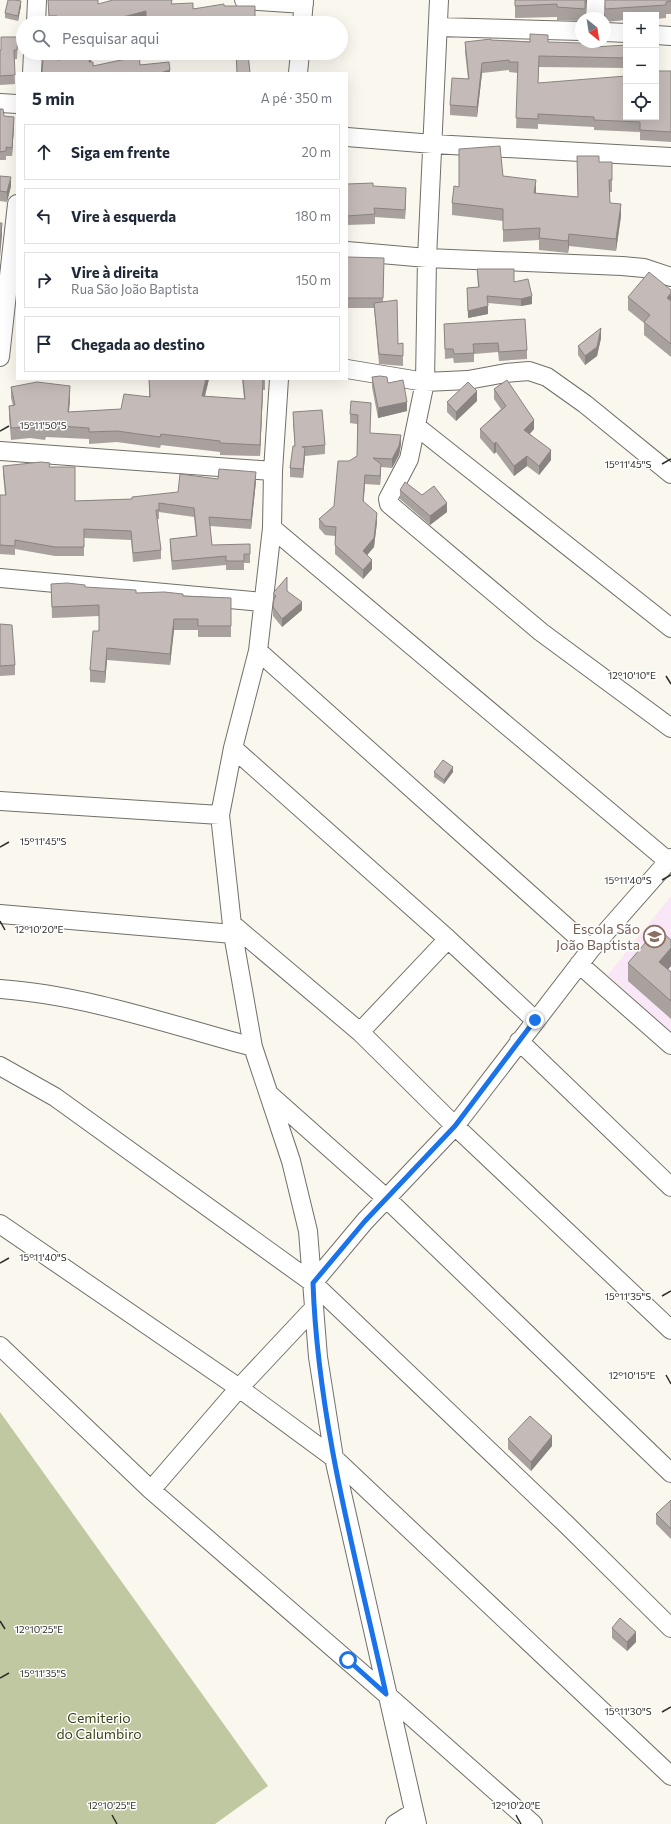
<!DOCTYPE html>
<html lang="pt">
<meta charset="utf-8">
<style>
body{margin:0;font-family:Commissioner,sans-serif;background:#f2f2f3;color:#1f2937}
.controls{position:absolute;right:12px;top:12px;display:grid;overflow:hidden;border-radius:0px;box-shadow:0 4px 16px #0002}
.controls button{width:36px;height:36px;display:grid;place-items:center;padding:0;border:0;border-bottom:1px solid #e0e1e3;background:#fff;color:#1f2937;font:20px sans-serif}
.compass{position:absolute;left:575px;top:12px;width:36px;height:36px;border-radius:50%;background:#fff;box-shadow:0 4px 16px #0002;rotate:150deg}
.stop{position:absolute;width:12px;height:12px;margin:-9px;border:3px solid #1a73e8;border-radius:50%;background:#fff}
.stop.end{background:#1a73e8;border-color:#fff;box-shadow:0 1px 4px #0008}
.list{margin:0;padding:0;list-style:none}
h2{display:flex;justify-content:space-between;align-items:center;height:52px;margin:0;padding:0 16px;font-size:17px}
h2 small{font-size:13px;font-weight:400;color:#747a83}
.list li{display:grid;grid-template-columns:26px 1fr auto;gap:12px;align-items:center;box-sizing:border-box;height:56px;margin:0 8px 8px;padding:0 8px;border:1px solid #e0e1e3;border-radius:0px}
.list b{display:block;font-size:15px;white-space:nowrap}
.list p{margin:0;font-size:13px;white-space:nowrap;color:#747a83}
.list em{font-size:13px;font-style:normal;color:#747a83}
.icon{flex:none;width:22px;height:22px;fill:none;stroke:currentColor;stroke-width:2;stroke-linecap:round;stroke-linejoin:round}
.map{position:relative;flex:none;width:671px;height:1824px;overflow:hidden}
.search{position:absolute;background:#fff;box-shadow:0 4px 16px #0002;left:16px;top:16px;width:332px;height:44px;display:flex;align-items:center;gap:10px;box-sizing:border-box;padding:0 14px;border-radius:22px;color:#747a83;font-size:15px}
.panel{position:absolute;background:#fff;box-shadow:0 4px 16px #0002;left:16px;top:72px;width:332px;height:308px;border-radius:0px}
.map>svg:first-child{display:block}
.education{fill:#f9e6f6}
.green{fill:#bfc8a0}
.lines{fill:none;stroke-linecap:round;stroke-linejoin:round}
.minor-casing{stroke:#716f67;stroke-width:20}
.minor{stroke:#fff;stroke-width:18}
.wall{fill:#a9a19e}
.shaded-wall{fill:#898381}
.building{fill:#c4bbb8;stroke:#898381}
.route{stroke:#1a73e8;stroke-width:5}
.ticks{fill:none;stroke:#2d2c29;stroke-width:1.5}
.labels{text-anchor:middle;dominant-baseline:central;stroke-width:3;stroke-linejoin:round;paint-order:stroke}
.education-label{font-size:14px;fill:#785e54;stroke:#fff;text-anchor:end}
.park-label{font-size:14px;fill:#394012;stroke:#fff}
.ticks-label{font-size:10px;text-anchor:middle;fill:#2d2c29;stroke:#fff;stroke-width:3;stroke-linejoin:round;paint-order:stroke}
</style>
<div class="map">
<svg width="671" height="1824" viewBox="0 0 671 1824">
<rect width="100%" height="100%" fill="#f9f7ee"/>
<path class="education" d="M 671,896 L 671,1032 L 608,975 Z"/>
<path class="green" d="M 0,1412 L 268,1786 L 215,1824 L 0,1824 Z"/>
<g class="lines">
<defs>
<path id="minor" d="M 244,0 L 304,4
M 439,0 L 427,258 L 425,382 L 409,459 L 388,499 L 389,504 L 541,632 L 671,728
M 595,18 L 596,0
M 36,23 L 37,0
M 302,23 L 304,0
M 438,27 L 581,31
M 605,32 L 626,33
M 656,35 L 671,36
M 32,73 L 33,53
M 298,73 L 300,53
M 0,103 L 17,104
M 347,137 L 433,144 L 671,157
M 347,251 L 427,258 L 622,266 L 644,268 L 671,277
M 0,357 L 17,204
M 347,369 L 425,382 L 468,380 L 506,373 L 529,371 L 547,377 L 585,404 L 671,474
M 279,379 L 273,471 L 272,528 L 258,651 L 233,748 L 220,815 L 233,934 L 253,1047 L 291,1161 L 308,1231 L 318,1357 L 334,1458 L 417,1824
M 416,426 L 671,628
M 0,451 L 273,471
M 272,528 L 668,861
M 0,578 L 263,602
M 258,651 L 591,949
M 233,748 L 448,939 L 535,1020
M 0,801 L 220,815
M 0,914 L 233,934
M 232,924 L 360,1032 L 455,1126 L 671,1330
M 579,964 L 671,1045
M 0,989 C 85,995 171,1025 253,1047
M 360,1032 L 448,939
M 519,1041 L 671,1187
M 0,1066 L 55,1097 L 313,1283 L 567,1525 L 671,1628
M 270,1095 L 387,1199 L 671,1473
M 0,1224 L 239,1388 L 334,1458 L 671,1776
M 313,1283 L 365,1221 L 455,1126 L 591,949 L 671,858
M 0,1346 L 151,1490 L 386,1694 L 533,1824
M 151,1490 L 239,1388 L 314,1308
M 395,1824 L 414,1812"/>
</defs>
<use href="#minor" class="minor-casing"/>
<use href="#minor" class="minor"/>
</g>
<path class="wall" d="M 48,0 L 98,4 L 172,4 L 193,9 L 224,6 L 255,6 L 255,23 L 146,23 L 146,21 L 140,23 L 49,23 Z
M 515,0 L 586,0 L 585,18 L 581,18 L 581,21 L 557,20 L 557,17 L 515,18 Z
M 671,0 L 671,14 L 666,14 L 666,18 L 656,19 L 656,15 L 626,15 L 626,20 L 605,22 L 605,9 Z
M 21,6 L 18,21 L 5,18 L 5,13 Z
M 18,37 L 17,59 L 14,59 L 15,84 L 0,85 L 0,50 L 1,50 Z
M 491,40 L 548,42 L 594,47 L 626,45 L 626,68 L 539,67 L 538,83 L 626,117 L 671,71 L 671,142 L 640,140 L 640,132 L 594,130 L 594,127 L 538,124 L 538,129 L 516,128 L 518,73 L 509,72 L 509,70 L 482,73 L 477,117 L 450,115 L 450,105 L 468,79 L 465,52 L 465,42 Z
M 236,53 L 250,73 L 237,73 Z
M 0,109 L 4,116 L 14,125 L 12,156 L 6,156 L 6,160 L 0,160 Z
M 577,156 L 599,162 L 612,162 L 612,192 L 609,192 L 610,203 L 621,216 L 616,251 L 569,246 L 568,253 L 539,250 L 539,240 L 503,242 L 503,221 L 452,215 L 452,203 L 459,187 L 503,176 L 536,193 L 578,197 Z
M 0,176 L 11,186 L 7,202 L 0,201 Z
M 347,184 L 373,186 L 406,197 L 405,219 L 375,217 L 375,224 L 347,225 Z
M 347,257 L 384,267 L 383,302 L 403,356 L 403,366 L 379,364 L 374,308 L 347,308 Z
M 477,269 L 514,282 L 532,304 L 521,306 L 488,303 L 488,314 L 468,318 L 467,288 L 478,287 Z
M 671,290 L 671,357 L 644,335 L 644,323 L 628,310 L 628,297 Z
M 444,324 L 527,350 L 527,359 L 499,361 L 498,352 L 474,354 L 474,362 L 454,363 L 453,358 L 445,359 Z
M 601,338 L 597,356 L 585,365 L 578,355 L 578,346 Z
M 372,377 L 388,383 L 407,411 L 378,418 L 372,387 Z
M 100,379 L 111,379 L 111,380 Z
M 149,379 L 209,379 L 205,396 L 244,399 L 242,379 L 265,379 L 265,390 L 263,390 L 260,456 L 220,455 L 220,452 L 161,445 L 160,448 L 117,442 L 89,444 L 89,439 L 46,437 L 45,440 L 30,438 L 11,440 L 9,417 L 9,406 L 13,406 L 11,398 L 11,387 L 70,398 L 69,412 L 121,409 L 149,397 Z
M 494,389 L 534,429 L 530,434 L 551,460 L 539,475 L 527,466 L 514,476 L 496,452 L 494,454 L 480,438 L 480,429 L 501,409 L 494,399 Z
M 351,401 L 370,433 L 401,444 L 399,455 L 392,468 L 381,467 L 380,485 L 365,484 L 363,502 L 377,522 L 374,547 L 367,555 L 372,569 L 363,579 L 335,554 L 335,536 L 325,535 L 319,528 L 319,519 L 334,506 L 349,461 L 357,456 L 357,424 L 350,423 L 350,414 Z
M 477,401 L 456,421 L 447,412 L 447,402 Z
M 293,412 L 325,445 L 325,454 L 305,456 L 303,478 L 290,477 L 290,468 L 295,446 L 293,422 Z
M 3,466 L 50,467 L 75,501 L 132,499 L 178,492 L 218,479 L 256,481 L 251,529 L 210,526 L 212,545 L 250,554 L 250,563 L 244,563 L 244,570 L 226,570 L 226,565 L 172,570 L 170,548 L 170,539 L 196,536 L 194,517 L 159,512 L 159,519 L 157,519 L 161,550 L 161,559 L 133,562 L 131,540 L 84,538 L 84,556 L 55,556 L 15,549 L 15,555 L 0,554 L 0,495 L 5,495 L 3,474 Z
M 400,490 L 422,495 L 447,512 L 430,525 L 400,499 Z
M 51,584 L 136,593 L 231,598 L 231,637 L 198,637 L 198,630 L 174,630 L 170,665 L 107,660 L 105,683 L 90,682 L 90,670 L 99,631 L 99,616 L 52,618 Z
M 287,591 L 302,610 L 282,627 L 273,616 L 273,607 L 274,592 Z
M 0,624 L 15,665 L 15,675 L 0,676 Z
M 434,772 L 453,772 L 444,784 L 434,777 Z
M 671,940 L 671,966 L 668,969 L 671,972 L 671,1019 L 628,981 L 628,963 Z
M 508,1439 L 552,1446 L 531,1471 L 508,1449 Z
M 671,1500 L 671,1539 L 656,1524 L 656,1514 Z
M 612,1628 L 636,1642 L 627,1651 L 612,1638 Z"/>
<path class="shaded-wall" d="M 21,1 L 21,6 L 18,21 L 18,16 Z
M 146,11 L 146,21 L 140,23 L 100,23 Z
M 91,53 L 93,53 L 89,71 L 89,62 Z
M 482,63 L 482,73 L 477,117 L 477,107 Z
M 170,70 L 170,73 L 163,73 L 163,72 Z
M 14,117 L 14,125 L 12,156 L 12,148 Z
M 11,177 L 11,186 L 7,202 L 7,192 Z
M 536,180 L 536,191 L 534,205 L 534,193 Z
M 406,188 L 406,197 L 405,219 L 405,210 Z
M 621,204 L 621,216 L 616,251 L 616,239 Z
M 2,223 L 2,234 L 0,258 L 0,246 Z
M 569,234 L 569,246 L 568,253 L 568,241 Z
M 671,293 L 671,306 L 667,298 Z
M 532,296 L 532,304 L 521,306 L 521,299 Z
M 488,306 L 488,314 L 468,318 L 468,311 Z
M 601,328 L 601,338 L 597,356 L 585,365 L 585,356 Z
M 206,379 L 209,379 L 202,407 L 202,396 Z
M 263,379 L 263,390 L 260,456 L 260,445 Z
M 70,386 L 70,398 L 68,423 L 68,412 Z
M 477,391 L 477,401 L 456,421 L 456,412 Z
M 407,402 L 407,411 L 378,418 L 378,408 Z
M 534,420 L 534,429 L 524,439 L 524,430 Z
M 401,435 L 401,444 L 399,455 L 392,468 L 392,459 Z
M 496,442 L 496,452 L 494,454 L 494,444 Z
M 305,447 L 305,456 L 303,478 L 303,469 Z
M 551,450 L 551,460 L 539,475 L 539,466 Z
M 527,456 L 527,466 L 514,476 L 514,466 Z
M 381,464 L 381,473 L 380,485 L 380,476 Z
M 256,472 L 256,481 L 251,529 L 251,520 Z
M 365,475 L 365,484 L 363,511 L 363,501 Z
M 447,503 L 447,512 L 430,525 L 430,516 Z
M 377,513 L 377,522 L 374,547 L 363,560 L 363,551 Z
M 372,560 L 372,569 L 363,579 L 363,570 Z
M 302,602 L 302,610 L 282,627 L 282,619 Z
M 174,619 L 174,630 L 170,665 L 170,654 Z
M 107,648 L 107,660 L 105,683 L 105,672 Z
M 453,767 L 453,772 L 444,784 L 444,780 Z
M 671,948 L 671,966 L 659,979 L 659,962 Z
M 552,1436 L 552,1446 L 531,1471 L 531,1462 Z
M 636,1632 L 636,1642 L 627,1651 L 627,1642 Z"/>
<path class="building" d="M 8,0 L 15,0 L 21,1 L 18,16 L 5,13 Z
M 48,0 L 98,0 L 98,4 L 113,0 L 172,0 L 171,4 L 193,3 L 193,9 L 224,4 L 224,6 L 255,6 L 255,18 L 226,19 L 227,23 L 146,23 L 146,11 L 100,23 L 74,23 L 57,19 L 57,16 L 49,16 Z
M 515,0 L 585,0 L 585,9 L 557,7 L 557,4 L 515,6 Z
M 605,0 L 671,0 L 671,1 L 666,2 L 666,5 L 605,9 Z
M 530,34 L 548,35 L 548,42 L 581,43 L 581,42 L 594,42 L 594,47 L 626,45 L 626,58 L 539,56 L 538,83 L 626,76 L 626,117 L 656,117 L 656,71 L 671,71 L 671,132 L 640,130 L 640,122 L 594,120 L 594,117 L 538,114 L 538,119 L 516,118 L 518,62 L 509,62 L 509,60 L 482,63 L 477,107 L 450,105 L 452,78 L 469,79 L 465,42 L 491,39 L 491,40 L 530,42 Z
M 1,37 L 18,37 L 17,50 L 14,50 L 15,75 L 0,76 L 0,50 L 1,50 Z
M 60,53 L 91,53 L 89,62 L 93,62 L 93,66 L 126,59 L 126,53 L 139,53 L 140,65 L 169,62 L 170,70 L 163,72 L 163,73 L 42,73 L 43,58 L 60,60 Z
M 236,53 L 248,53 L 250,73 L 237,73 Z
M 0,109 L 3,109 L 4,116 L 14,117 L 12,148 L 6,147 L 6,151 L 0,152 Z
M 500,146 L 503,176 L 536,180 L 534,193 L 578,197 L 577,156 L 599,156 L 599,162 L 612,162 L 612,180 L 609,180 L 610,203 L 621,204 L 616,239 L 569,234 L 568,241 L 539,238 L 540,228 L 503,230 L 503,209 L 452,203 L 454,186 L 459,187 L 459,149 Z
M 0,176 L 11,177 L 7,192 L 0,191 Z
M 373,183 L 373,186 L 406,188 L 405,210 L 374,208 L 375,214 L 347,216 L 347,184 Z
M 0,223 L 2,223 L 0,246 Z
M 347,257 L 384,258 L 383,298 L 347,298 Z
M 477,269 L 514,269 L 514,282 L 528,279 L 532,296 L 521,299 L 487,296 L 488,306 L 468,311 L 467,288 L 479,287 Z
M 649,272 L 671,290 L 671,293 L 667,298 L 671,301 L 671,344 L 644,322 L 650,315 L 628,297 Z
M 397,300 L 398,344 L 403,343 L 403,356 L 379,354 L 374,303 Z
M 525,319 L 527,350 L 499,352 L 498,343 L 473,344 L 474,353 L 454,354 L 453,349 L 445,349 L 444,324 Z
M 601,328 L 597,347 L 585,356 L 578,346 Z
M 380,376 L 387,377 L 388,383 L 403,380 L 407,402 L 378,408 L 372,377 Z
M 149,379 L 206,379 L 202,396 L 245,399 L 243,379 L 263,379 L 260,445 L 220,443 L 220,441 L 161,434 L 160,437 L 117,431 L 89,432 L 89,428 L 46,425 L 45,429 L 30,427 L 11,428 L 9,406 L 15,405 L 11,387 L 37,382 L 70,386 L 68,412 L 121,409 L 124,394 L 150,397 Z
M 507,380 L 534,420 L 524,430 L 551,450 L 539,466 L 527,456 L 514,466 L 496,442 L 494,444 L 480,429 L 506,406 L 494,389 Z
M 468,382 L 477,391 L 456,412 L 447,402 Z
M 351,401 L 371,403 L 370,433 L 401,435 L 399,446 L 392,459 L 373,458 L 381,464 L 380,476 L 365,475 L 363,501 L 377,513 L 374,538 L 363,551 L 372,560 L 363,570 L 335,545 L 336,527 L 325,526 L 319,519 L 334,506 L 338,461 L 349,461 L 357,456 L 358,415 L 350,414 Z
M 322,410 L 325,445 L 302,447 L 305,447 L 303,469 L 290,468 L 293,446 L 295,446 L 293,412 Z
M 41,462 L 50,463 L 49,467 L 75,467 L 75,501 L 132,499 L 132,497 L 178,492 L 180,474 L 218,479 L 219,469 L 256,472 L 251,520 L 209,517 L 212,545 L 250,544 L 250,554 L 244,554 L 244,561 L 226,561 L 226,556 L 172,561 L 170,539 L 197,536 L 194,508 L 159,503 L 159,510 L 156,510 L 161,550 L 133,553 L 131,531 L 84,529 L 84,547 L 55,547 L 15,540 L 15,546 L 0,545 L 0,495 L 6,495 L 3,466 Z
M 405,482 L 422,495 L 434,486 L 447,503 L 430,516 L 400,490 Z
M 287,577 L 287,591 L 302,602 L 282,619 L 273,607 L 274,599 L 276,596 L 274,595 L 274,592 Z
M 67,583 L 85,585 L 85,587 L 136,590 L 136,593 L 164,592 L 183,594 L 183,596 L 231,598 L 231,626 L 198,626 L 198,619 L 174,619 L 170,654 L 107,648 L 105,672 L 90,670 L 93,631 L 99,631 L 99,605 L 52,607 L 51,584 Z
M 0,624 L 12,625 L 15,665 L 0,666 Z
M 443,760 L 453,767 L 444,780 L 434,772 Z
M 658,928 L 671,940 L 671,948 L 659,962 L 671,972 L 671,1001 L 628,963 Z
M 530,1416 L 552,1436 L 531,1462 L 508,1439 Z
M 671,1500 L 671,1529 L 656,1514 Z
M 620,1618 L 636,1632 L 627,1642 L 612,1628 Z"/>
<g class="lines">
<path class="route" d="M 348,1660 L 386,1694 C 356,1558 318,1423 313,1283 L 365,1221 L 455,1126 L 535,1020"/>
</g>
<path class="ticks" d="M 0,431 L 9,426M 662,464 L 671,459M 666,676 L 671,684M 0,847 L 9,842M 662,880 L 671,875M 0,921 L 5,930M 0,1263 L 9,1258M 662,1296 L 671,1291M 666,1375 L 671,1384M 0,1621 L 5,1629M 0,1678 L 9,1673M 662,1712 L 671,1707M 112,1815 L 117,1824M 516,1815 L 521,1824"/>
<defs>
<symbol id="school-ring" viewBox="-11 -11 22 22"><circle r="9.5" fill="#fff" stroke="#8d6e63" stroke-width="1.5"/><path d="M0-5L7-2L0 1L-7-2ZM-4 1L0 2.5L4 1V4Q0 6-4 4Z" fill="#8d6e63"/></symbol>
</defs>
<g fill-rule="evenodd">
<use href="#school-ring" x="642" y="924" width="25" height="25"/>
</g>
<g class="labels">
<g class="education-label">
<text x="640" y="928">Escola São<tspan x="640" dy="16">João Baptista</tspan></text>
</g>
<g class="park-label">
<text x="99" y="1717">Cemiterio<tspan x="99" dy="16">do Calumbiro</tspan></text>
</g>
</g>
<g class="ticks-label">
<text x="43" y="429">15°11'50"S</text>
<text x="628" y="468">15°11'45"S</text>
<text x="632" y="679">12°10'10"E</text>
<text x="43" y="845">15°11'45"S</text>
<text x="628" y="884">15°11'40"S</text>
<text x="39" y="933">12°10'20"E</text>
<text x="43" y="1261">15°11'40"S</text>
<text x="628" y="1300">15°11'35"S</text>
<text x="632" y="1379">12°10'15"E</text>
<text x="39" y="1633">12°10'25"E</text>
<text x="43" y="1677">15°11'35"S</text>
<text x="628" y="1715">15°11'30"S</text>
<text x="112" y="1809">12°10'25"E</text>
<text x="516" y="1809">12°10'20"E</text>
</g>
</svg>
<div class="controls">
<button>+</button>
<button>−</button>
<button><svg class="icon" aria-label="locate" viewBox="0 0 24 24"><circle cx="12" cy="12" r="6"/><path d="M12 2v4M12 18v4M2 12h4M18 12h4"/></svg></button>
</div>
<svg class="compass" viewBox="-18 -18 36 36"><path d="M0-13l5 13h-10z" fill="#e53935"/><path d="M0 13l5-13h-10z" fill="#747a83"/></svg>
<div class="stop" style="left:348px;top:1660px"></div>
<div class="stop end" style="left:535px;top:1020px"></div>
<div class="search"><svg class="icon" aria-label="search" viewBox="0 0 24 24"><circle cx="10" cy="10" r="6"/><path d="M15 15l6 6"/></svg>Pesquisar aqui</div>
<section class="panel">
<h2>5 min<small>A pé · 350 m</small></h2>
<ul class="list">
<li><svg class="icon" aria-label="ahead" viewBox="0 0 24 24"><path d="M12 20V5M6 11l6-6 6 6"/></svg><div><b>Siga em frente</b></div><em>20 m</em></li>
<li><svg class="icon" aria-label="left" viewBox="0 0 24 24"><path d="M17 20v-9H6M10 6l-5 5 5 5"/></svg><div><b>Vire à esquerda</b></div><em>180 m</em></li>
<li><svg class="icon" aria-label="right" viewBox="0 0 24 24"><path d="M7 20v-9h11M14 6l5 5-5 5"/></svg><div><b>Vire à direita</b><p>Rua São João Baptista</p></div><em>150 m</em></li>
<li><svg class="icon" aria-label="arrive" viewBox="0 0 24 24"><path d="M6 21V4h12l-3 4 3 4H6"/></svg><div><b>Chegada ao destino</b></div></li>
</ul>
</section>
</div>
